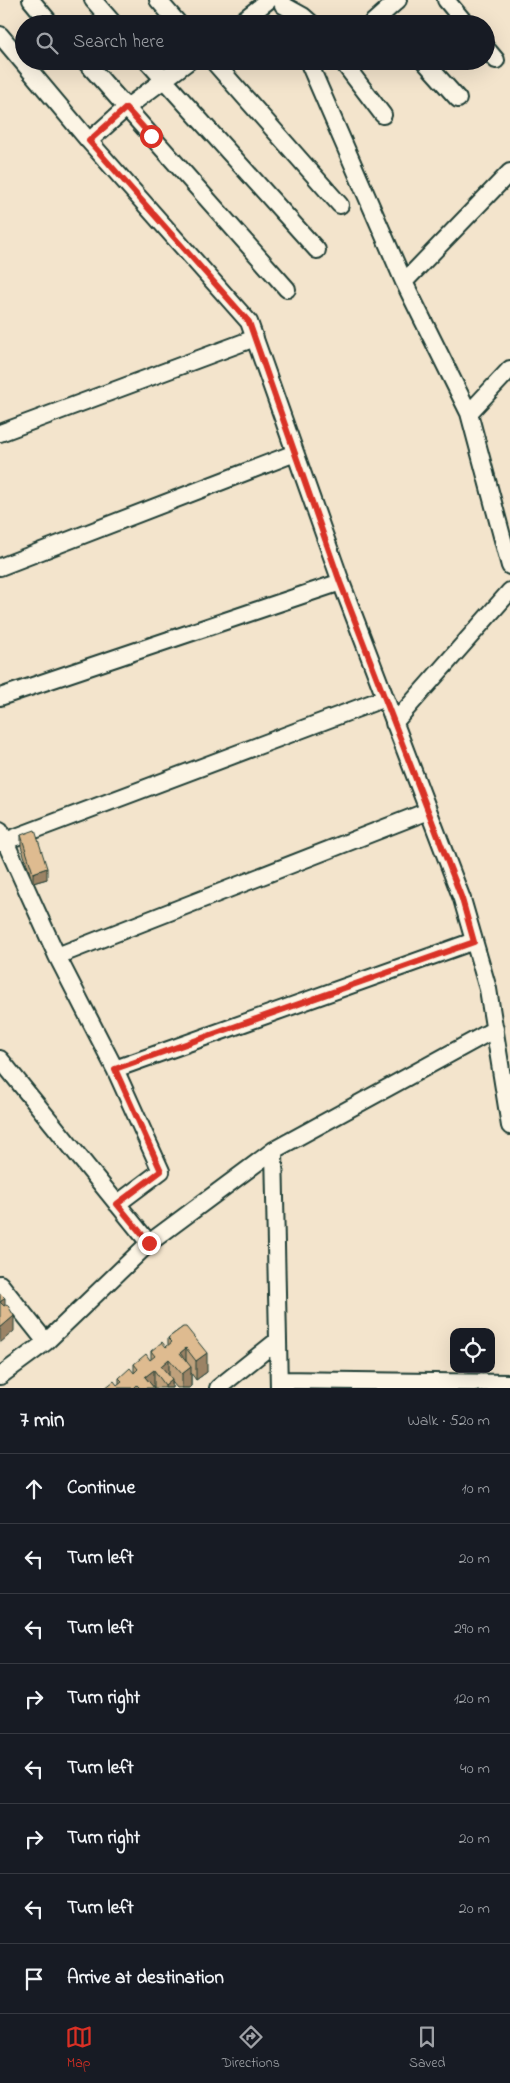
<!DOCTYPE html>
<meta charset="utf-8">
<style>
body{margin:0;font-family:"Indie Flower",sans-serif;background:#20242c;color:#f1f3f6}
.controls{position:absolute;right:15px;bottom:15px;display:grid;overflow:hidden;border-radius:10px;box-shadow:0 5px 20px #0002}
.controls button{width:45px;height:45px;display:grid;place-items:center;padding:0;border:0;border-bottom:1px solid #363941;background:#171b24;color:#f1f3f6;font:25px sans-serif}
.stop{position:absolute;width:15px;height:15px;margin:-11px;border:4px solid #d93025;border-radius:50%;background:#fff}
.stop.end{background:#d93025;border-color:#fff;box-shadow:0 1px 5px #0008}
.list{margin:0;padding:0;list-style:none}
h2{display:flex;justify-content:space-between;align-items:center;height:65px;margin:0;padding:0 20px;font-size:21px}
h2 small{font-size:16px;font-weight:400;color:#9ea1a6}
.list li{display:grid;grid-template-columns:32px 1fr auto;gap:15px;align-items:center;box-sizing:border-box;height:70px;padding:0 20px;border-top:1px solid #363941}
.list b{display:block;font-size:19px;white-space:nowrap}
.list em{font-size:16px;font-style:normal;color:#9ea1a6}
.icon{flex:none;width:28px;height:28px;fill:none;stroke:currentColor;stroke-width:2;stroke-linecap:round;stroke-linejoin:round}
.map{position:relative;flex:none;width:510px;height:1388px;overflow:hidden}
.search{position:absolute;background:#171b24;box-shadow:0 5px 20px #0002;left:15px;right:15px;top:15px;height:55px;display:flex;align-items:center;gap:12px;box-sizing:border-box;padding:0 18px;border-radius:28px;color:#9ea1a6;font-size:19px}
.sheet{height:625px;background:#171b24}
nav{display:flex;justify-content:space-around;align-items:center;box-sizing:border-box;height:70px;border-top:1px solid #363941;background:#171b24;font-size:14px;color:#9ea1a6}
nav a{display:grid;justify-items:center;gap:2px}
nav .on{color:#d93025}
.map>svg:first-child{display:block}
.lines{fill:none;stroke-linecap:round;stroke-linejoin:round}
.street-casing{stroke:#1f3d34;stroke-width:20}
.street{stroke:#fcf5e5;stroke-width:16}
.wall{fill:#bfa17c;stroke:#1f3d34}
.shaded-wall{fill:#9b8365;stroke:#1f3d34}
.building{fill:#debb90;stroke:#1f3d34}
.route{stroke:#d93025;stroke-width:6}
</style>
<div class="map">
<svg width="510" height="1388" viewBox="0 0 510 1388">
<rect width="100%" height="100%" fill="#f3e4cc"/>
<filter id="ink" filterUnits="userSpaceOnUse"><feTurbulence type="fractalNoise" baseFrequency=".02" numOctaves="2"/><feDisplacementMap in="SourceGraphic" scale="10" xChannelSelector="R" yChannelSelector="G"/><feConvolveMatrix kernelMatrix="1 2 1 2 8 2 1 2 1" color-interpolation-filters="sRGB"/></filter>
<g filter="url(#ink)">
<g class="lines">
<defs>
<path id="street" d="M 31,0 L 51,24
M 93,0 L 114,24
M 158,0 L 179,24
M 446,0 L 466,24
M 283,5 L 303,16 L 312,24
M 238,24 L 269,0
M 371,24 L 398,0
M 0,35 L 89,141 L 249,322 L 341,582 L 462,899 L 488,989 L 510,1126
M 486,48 L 496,60
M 85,61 L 287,289
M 147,61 L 317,250
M 213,61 L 340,205
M 308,61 L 404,282 L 469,413 L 510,566
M 342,61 L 383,115
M 424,61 L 458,99
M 89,141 L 126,108 L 189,61
M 404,282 L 510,172
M 469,413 L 510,369
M 0,433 L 255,338
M 0,567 L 295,453
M 0,697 L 341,582
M 394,723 L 510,591
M 0,830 L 57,956 L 115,1069 L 161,1171 L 117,1204
M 0,843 L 385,698
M 57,956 L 428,811
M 0,1059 L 149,1243
M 115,1069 L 474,941
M 274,1150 L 279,1388
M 0,1284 L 46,1342
M 0,1376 L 46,1342 L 149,1243 L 274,1150 L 495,1029
M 279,1380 L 510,1383
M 218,1388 L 278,1340"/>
</defs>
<use href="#street" class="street-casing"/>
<use href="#street" class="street"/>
</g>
<path class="wall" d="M 21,835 L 47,879 L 33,883 L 21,846 Z
M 183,1327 L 207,1372 L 196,1380 L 191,1373 L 191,1386 L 189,1388 L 177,1388 L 172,1382 L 172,1388 L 105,1388 L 117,1385 L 119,1384 L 119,1378 L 134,1373 L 134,1364 L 150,1360 L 151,1359 L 151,1351 L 166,1347 L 168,1345 L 168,1338 Z"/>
<path class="shaded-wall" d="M 47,868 L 47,879 L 33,883 L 33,873 Z
M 5,1298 L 5,1314 L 0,1302 Z
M 14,1316 L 14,1331 L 0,1343 L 0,1328 Z
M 186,1348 L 186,1367 L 180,1353 Z
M 207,1353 L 207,1372 L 196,1380 L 196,1361 Z
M 169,1359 L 169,1378 L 161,1366 Z
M 191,1367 L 191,1386 L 189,1388 L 182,1388 L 182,1374 Z
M 154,1370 L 154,1388 L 145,1377 Z
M 172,1379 L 172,1388 L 165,1388 L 165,1385 Z"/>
<path class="building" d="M 35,830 L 47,868 L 33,873 L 21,835 Z
M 0,1293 L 5,1298 L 0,1302 L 4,1306 L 7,1304 L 14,1316 L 0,1328 Z
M 183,1327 L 186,1327 L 207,1353 L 196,1361 L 186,1348 L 180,1353 L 191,1367 L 182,1374 L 169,1359 L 161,1366 L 172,1379 L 165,1385 L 154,1370 L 145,1377 L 154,1388 L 140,1388 L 137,1385 L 134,1388 L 105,1388 L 114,1381 L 117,1385 L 122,1381 L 119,1378 L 130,1368 L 134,1373 L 138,1369 L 134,1364 L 146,1354 L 150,1360 L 155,1356 L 151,1351 L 162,1342 L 166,1347 L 172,1342 L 168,1338 Z"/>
</g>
<g class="lines" filter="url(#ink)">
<path class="route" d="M 149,1243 L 117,1204 L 161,1171 L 115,1069 L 474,942 L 462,899 L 340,582 L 249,322 L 89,141 L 126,108 L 151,136"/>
</g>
</svg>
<div class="controls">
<button><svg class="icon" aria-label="locate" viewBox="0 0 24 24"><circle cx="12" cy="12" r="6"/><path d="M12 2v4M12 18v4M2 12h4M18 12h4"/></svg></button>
</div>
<div class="stop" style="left:151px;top:136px"></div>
<div class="stop end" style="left:149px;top:1243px"></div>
<div class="search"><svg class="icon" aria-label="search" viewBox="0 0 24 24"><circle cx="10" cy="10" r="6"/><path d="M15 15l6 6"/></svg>Search here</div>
</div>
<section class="sheet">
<h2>7 min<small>Walk · 520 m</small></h2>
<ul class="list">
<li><svg class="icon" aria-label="ahead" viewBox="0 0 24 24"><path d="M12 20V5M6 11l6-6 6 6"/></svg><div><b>Continue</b></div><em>10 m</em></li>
<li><svg class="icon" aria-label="left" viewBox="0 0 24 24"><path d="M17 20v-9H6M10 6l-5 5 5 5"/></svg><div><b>Turn left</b></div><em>20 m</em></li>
<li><svg class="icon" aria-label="left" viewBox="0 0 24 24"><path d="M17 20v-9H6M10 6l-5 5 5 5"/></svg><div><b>Turn left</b></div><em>290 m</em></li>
<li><svg class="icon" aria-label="right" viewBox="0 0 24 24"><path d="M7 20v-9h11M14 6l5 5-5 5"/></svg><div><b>Turn right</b></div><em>120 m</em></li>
<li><svg class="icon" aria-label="left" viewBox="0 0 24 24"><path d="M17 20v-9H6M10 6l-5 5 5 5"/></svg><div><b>Turn left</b></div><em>40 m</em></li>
<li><svg class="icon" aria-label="right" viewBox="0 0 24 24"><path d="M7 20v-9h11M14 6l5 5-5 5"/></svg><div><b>Turn right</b></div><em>20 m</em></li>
<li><svg class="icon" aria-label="left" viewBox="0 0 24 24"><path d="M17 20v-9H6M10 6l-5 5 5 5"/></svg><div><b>Turn left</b></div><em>20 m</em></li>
<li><svg class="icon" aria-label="arrive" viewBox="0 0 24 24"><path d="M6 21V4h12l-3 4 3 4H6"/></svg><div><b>Arrive at destination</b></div></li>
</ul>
</section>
<nav>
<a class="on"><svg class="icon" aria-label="map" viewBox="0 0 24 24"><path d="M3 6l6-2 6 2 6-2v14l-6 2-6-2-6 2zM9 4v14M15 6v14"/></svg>Map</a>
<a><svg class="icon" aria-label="directions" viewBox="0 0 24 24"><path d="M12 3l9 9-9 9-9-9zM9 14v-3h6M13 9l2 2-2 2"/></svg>Directions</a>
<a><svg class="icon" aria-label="saved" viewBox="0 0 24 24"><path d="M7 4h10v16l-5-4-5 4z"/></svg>Saved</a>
</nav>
